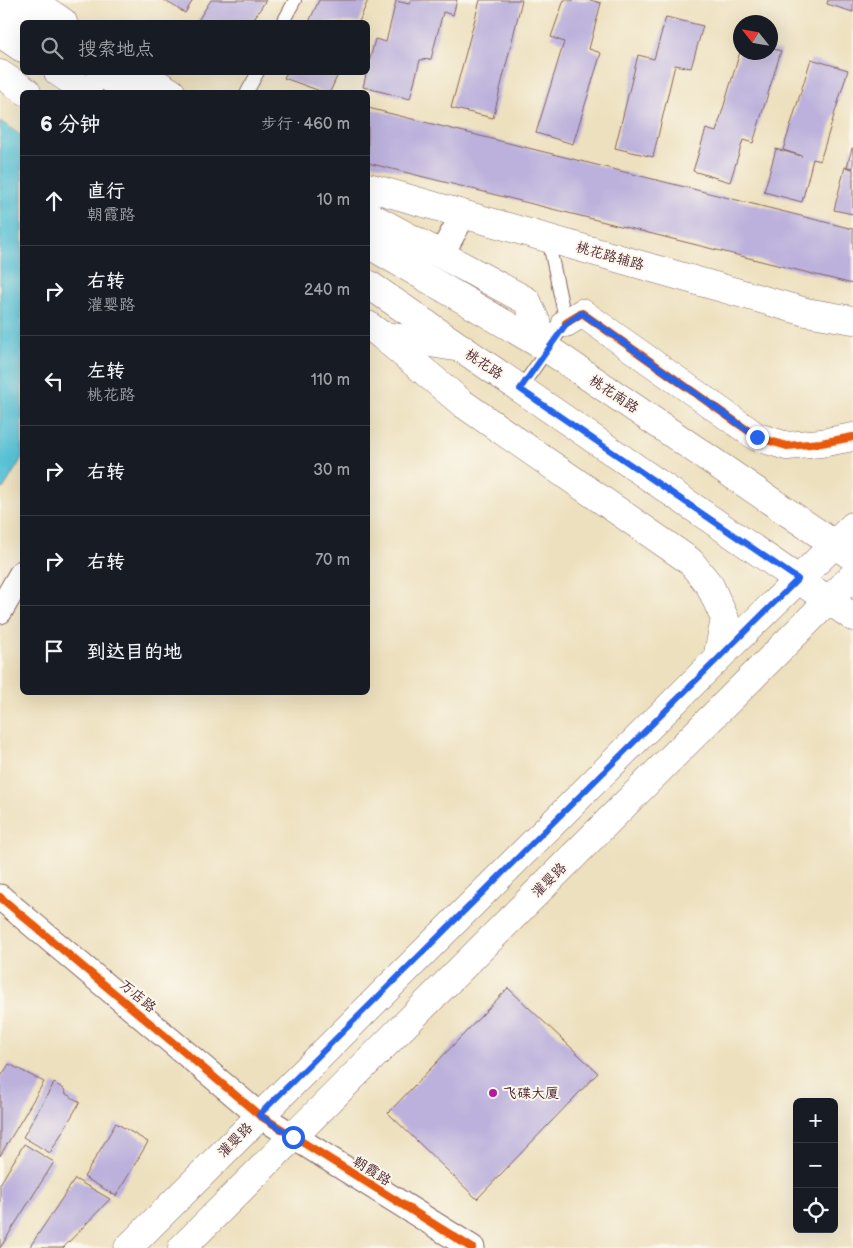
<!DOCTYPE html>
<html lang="zh">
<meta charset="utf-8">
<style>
body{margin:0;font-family:"Balsamiq Sans","LXGW WenKai TC",sans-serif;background:#242831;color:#f1f3f6}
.controls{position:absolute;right:15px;bottom:15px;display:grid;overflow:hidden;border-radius:8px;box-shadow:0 5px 20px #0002}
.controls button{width:45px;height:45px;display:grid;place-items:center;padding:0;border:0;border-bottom:1px solid #363941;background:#171b24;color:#f1f3f6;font:25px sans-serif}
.compass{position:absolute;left:733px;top:15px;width:45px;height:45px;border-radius:50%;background:#171b24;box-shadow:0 5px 20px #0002;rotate:301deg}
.stop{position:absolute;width:15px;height:15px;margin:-11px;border:4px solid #2563eb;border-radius:50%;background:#fff}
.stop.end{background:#2563eb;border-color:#fff;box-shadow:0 1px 5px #0008}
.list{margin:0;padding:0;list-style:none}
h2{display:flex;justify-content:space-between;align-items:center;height:65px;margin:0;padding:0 20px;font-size:21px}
h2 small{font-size:16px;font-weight:400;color:#9ea1a6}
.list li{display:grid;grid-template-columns:32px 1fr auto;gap:15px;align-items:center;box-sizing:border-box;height:90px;padding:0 20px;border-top:1px solid #363941}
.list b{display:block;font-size:19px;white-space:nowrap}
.list p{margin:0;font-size:16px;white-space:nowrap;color:#9ea1a6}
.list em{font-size:16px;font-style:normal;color:#9ea1a6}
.icon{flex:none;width:28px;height:28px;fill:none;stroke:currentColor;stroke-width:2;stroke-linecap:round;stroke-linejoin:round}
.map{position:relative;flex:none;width:853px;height:1248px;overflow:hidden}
.search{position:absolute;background:#171b24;box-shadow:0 5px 20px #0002;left:20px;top:20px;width:350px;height:55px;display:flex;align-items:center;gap:12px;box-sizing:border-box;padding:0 18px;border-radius:8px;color:#9ea1a6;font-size:19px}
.panel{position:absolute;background:#171b24;box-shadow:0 5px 20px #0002;left:20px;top:90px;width:350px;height:605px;border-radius:8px}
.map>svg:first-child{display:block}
.water{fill:#5ac3d7;stroke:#527181}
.building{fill:#bcb1dc}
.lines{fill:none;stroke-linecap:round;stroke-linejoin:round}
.service-casing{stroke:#83635e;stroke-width:14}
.minor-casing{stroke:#83635e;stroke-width:27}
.tertiary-casing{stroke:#83635e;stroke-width:29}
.secondary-casing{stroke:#83635e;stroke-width:29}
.primary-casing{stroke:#83635e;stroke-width:29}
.service{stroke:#fff;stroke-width:12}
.minor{stroke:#fff;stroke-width:25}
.tertiary{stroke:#fff;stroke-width:28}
.secondary{stroke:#fff;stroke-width:28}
.primary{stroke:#fff;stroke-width:28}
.cycleway-casing{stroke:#fbf7ec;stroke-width:11}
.cycleway{stroke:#e8590c;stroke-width:8}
.route{stroke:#2563eb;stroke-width:6}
.poi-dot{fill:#b5179e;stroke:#fbf7ec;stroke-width:2}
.labels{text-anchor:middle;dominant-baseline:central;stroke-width:4;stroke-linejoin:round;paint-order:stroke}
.street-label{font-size:14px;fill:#4a1f2b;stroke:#fbf7ec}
.poi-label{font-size:14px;fill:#4a1f2b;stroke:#fbf7ec;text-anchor:start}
</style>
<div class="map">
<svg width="853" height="1248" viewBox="0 0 853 1248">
<rect width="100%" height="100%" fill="#fbf7ec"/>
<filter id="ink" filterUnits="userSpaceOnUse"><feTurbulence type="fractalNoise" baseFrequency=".02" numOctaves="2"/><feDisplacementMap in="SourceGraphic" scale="10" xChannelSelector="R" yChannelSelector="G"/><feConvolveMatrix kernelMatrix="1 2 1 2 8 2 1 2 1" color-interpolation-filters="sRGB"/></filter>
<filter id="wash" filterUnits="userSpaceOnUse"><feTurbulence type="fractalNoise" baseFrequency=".0096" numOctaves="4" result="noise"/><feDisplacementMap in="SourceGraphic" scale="20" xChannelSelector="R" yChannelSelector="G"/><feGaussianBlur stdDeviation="1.12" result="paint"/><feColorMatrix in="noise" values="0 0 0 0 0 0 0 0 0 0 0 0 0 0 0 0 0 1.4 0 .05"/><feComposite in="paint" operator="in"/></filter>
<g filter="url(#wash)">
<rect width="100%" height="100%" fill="#ede0be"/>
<path class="water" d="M 0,121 L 22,136 L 22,458 L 3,489 L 0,487 Z"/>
<g id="blocks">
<path class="building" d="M 164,0 L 193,0 L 185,13 Z
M 211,0 L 266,0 L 252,22 L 197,22 Z
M 319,0 L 368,0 L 359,22 L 309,22 Z
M 410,0 L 457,0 L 453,15 L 443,12 L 431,59 L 420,60 L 410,99 L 363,87 L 375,39 L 386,42 L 396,1 L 409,4 Z
M 480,0 L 522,0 L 493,118 L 451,108 Z
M 564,0 L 590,0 L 601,3 L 589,49 L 601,53 L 573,144 L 536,133 L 564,42 L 551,37 Z
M 828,0 L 853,0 L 853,12 L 827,4 Z
M 666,17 L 703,26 L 691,68 L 675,65 L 653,157 L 615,148 L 638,55 L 654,59 Z
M 770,48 L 781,51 L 753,143 L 743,140 L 730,182 L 693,171 L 706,129 L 716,132 L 740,52 L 770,52 Z
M 811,59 L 848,70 L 820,161 L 813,159 L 802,202 L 764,192 L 776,149 L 802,156 L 783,150 Z
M 287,72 L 339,72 L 330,92 L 323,92 L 284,78 Z
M 368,108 L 853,229 L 853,284 L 368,163 Z
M 852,148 L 853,148 L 853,168 L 847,167 Z
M 845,167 L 853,169 L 853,214 L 834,210 Z
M 508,988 L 598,1073 L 477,1199 L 388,1113 Z
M 9,1064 L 44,1082 L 0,1156 L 0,1078 Z
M 54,1083 L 64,1089 L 66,1094 L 80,1102 L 50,1153 L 23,1137 Z
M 116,1123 L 148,1142 L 116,1196 L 84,1177 Z
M 24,1144 L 54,1162 L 0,1248 L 0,1184 Z
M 75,1179 L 110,1199 L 63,1248 L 29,1248 Z"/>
</g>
</g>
<g filter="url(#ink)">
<use href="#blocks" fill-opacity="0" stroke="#83635e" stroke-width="1"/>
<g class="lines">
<defs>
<path id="service" d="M 283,22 L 295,0
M 247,92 L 258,72
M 520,389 L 566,323 L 548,239"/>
<path id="minor" d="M 441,255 L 463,215
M 0,611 L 22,573
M 0,897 L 259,1115 L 472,1248"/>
<path id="tertiary" d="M 566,323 L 582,313 L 757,437 L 787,446 L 821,443 L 853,437"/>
<path id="secondary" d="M 31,0 L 63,22
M 137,72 L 171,92
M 0,74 L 27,92
M 368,187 L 806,312 L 853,320
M 368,215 L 527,301 L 548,349
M 368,325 L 381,335 L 461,348
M 128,1248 L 717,659 L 853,526
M 182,1248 L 853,576"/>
<path id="primary" d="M 0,3 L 29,22
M 0,33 L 22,48
M 58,72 L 88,92
M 101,72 L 130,92
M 368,244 L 548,349 L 853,557
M 368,284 L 853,617
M 381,335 L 462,403 L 690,561 L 710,586 L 725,619 L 717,659"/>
</defs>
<use href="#service" class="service-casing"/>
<use href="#minor" class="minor-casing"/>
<use href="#tertiary" class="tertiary-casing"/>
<use href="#secondary" class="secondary-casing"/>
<use href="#primary" class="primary-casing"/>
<use href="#service" class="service"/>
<use href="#minor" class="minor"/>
<use href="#tertiary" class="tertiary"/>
<use href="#secondary" class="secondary"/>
<use href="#primary" class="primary"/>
<defs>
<path id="cycleway" d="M 566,323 L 582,313 L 757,437 L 787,446 L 821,443 L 853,437
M 0,897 L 259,1115 L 472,1248"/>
</defs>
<use href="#cycleway" class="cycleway-casing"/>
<use href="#cycleway" class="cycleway"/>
</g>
</g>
<g class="lines" filter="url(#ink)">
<path class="route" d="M 293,1137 L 259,1115 L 798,579 L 520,389 L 566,324 L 582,313 L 757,437"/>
</g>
<circle class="poi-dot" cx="493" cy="1093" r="5"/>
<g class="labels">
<g class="street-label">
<text transform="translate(610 256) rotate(16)">桃花路辅路</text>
<text transform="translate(484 364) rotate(34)">桃花路</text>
<text transform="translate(614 394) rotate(34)">桃花南路</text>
<text transform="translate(549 880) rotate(-45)">灌婴路</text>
<text transform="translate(138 996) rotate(40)">万店路</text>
<text transform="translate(235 1140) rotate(-45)">灌婴路</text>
<text transform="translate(372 1171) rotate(32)">朝霞路</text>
</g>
<g class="poi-label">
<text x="503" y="1093">飞碟大厦</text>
</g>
</g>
</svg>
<div class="controls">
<button>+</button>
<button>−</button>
<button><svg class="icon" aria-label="locate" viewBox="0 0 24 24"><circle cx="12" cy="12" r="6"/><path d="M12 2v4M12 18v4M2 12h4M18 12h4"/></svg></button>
</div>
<svg class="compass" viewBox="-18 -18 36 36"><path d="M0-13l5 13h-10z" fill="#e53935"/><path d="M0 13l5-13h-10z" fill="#9ea1a6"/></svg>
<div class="stop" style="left:293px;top:1137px"></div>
<div class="stop end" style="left:757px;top:437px"></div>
<div class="search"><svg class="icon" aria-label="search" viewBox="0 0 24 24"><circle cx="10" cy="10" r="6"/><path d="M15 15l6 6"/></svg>搜索地点</div>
<section class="panel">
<h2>6 分钟<small>步行 · 460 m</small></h2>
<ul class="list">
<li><svg class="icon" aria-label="ahead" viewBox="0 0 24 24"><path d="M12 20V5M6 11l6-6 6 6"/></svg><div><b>直行</b><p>朝霞路</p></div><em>10 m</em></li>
<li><svg class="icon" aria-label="right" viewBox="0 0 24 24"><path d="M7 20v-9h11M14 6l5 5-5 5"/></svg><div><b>右转</b><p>灌婴路</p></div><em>240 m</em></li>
<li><svg class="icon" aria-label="left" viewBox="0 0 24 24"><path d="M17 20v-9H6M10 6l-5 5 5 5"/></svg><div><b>左转</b><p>桃花路</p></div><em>110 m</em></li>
<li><svg class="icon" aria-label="right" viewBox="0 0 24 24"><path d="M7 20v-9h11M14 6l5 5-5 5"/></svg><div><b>右转</b></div><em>30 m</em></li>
<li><svg class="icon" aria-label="right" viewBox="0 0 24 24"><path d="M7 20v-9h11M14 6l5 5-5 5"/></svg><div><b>右转</b></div><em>70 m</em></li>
<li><svg class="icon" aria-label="arrive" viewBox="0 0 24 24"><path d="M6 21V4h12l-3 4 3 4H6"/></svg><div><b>到达目的地</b></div></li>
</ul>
</section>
</div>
